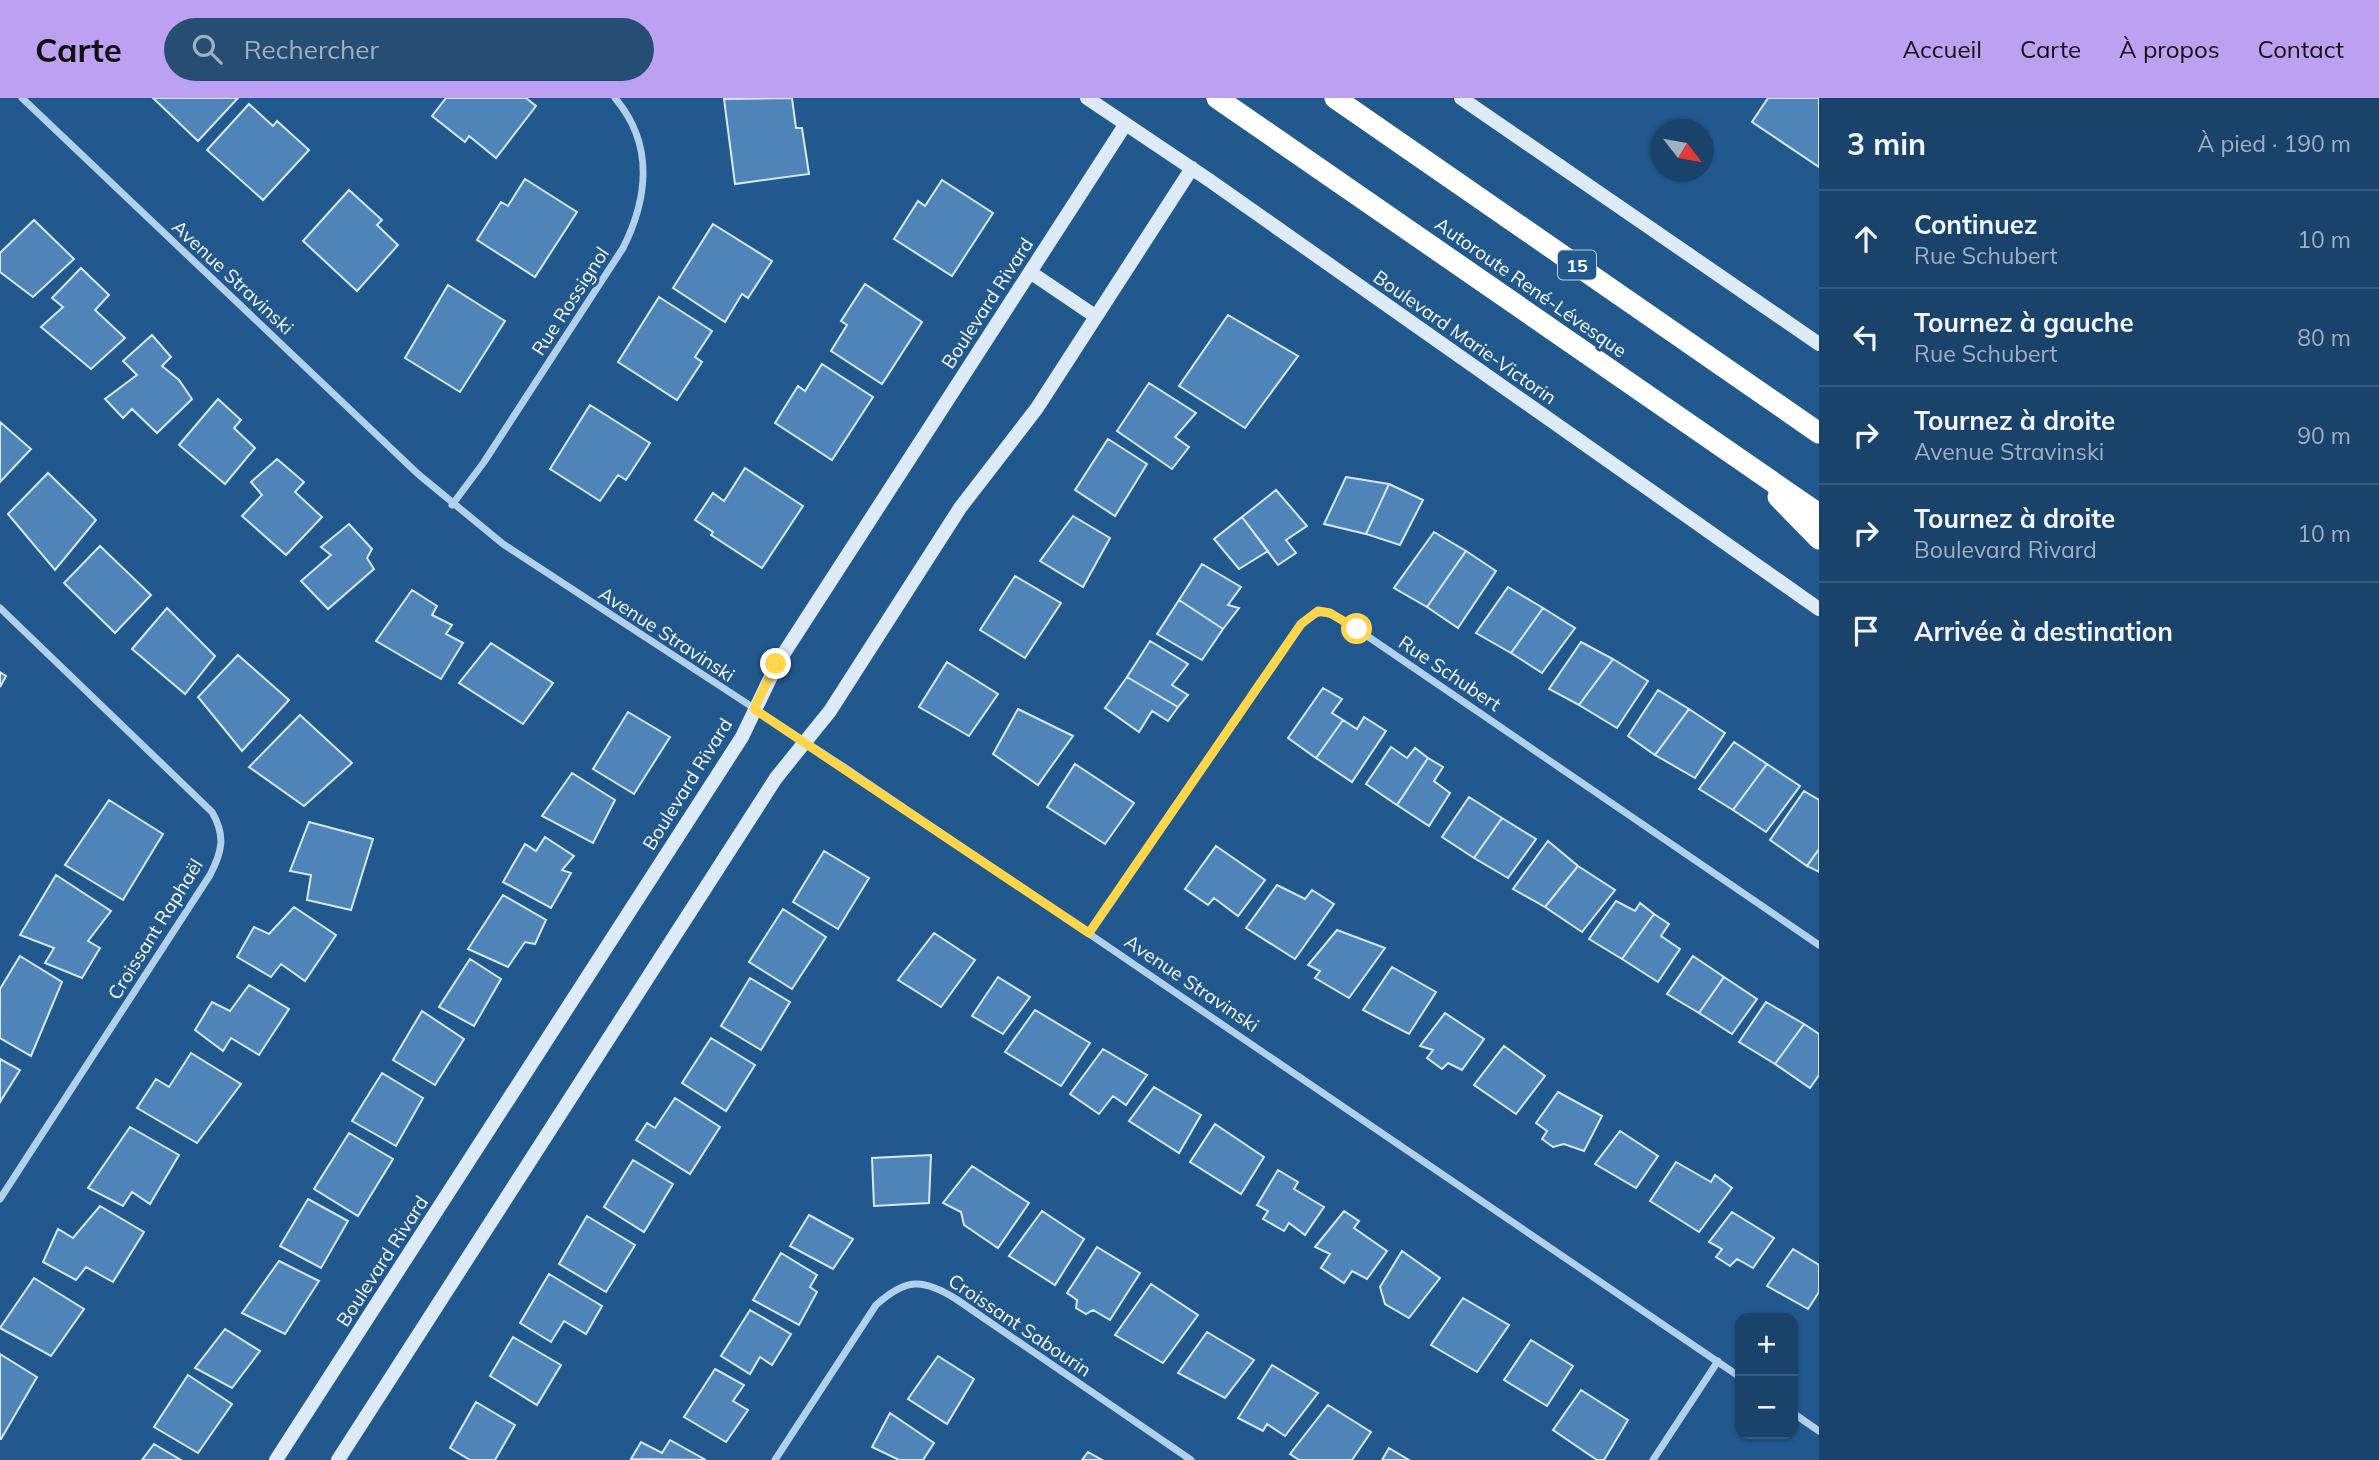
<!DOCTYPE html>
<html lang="fr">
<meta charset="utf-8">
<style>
body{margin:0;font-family:Mulish,sans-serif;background:#264e73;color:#f1f3f6}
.controls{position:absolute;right:21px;bottom:21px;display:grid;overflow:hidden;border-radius:14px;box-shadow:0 2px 5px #0004}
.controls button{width:63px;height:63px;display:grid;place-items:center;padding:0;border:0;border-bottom:2px solid #375c7e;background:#19436b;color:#f1f3f6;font:35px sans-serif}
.compass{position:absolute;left:1651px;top:21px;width:63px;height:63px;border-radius:50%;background:#19436b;box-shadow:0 2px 5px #0004;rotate:121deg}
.stop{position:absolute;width:21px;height:21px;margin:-16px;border:5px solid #ffd54a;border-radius:50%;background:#fff}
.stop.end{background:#ffd54a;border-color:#fff;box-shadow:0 2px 7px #0008}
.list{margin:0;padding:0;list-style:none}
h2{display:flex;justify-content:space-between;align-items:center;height:91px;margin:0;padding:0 28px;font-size:30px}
h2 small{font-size:23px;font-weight:400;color:#9fb0c1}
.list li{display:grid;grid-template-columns:46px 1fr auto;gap:21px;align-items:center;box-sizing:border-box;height:98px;padding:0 28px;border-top:2px solid #375c7e}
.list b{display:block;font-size:26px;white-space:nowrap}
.list p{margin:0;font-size:23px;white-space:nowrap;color:#9fb0c1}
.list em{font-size:23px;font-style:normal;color:#9fb0c1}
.icon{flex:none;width:38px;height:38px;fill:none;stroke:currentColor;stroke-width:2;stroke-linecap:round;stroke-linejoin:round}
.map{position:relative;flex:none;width:1819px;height:1362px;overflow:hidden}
header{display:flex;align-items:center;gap:42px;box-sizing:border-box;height:98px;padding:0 35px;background:#bca0f2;color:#111}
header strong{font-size:33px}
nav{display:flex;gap:38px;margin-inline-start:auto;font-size:24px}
.search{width:490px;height:63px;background:#264e73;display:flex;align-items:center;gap:18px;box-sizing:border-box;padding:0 24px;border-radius:38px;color:#9fb0c1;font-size:26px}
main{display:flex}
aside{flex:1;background:#19436b}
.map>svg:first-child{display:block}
.building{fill:#4e84b8;stroke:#d6e8f9;stroke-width:2}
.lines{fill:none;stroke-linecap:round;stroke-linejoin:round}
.street{stroke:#b1d0ec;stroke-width:7}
.secondary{stroke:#ddebf9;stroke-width:14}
.highway{stroke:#fff;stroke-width:21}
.route{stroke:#ffd54a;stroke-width:9}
.labels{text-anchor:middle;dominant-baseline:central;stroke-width:6;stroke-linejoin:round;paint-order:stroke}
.shield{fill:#21598f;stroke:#bccddd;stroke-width:2}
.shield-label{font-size:18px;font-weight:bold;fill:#fff}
.street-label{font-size:19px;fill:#fff;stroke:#21598f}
</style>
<header>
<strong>Carte</strong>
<div class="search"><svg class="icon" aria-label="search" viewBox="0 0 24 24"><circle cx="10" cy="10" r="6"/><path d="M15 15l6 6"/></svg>Rechercher</div>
<nav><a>Accueil</a><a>Carte</a><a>À propos</a><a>Contact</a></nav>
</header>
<main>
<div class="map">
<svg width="1819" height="1362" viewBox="0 0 1819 1362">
<rect width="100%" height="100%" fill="#21598f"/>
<path class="building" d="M 153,0 L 238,0 L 198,43 Z
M 446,0 L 526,0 L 536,8 L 496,60 L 469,38 L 465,44 L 432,18 Z
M 792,0 L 796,30 L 802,30 L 809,76 L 735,86 L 724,1 Z
M 1768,0 L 1819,0 L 1819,69 L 1752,24 Z
M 249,6 L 273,28 L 277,23 L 309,52 L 263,102 L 207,52 Z
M 525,81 L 577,114 L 535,179 L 477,142 L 501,104 L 508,108 Z
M 942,82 L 993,115 L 952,178 L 894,141 L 918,103 L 925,108 Z
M 349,92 L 382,122 L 377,127 L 398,147 L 357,193 L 303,143 Z
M 34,122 L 74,161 L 33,199 L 0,174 L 0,155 Z
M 713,126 L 772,163 L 748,200 L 742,196 L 725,224 L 673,190 Z
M 81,170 L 109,197 L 95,212 L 125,240 L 91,271 L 41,229 L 63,209 L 52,200 Z
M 865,186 L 922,224 L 882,286 L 831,253 L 847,227 L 841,223 Z
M 448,187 L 505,223 L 460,294 L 405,260 Z
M 659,199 L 712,233 L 695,259 L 702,264 L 677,302 L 618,264 Z
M 1228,217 L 1298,258 L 1245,330 L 1179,288 Z
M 152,237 L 171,259 L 162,268 L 179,282 L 192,301 L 157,335 L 132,311 L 123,320 L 105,301 L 137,277 L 123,263 Z
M 822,266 L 873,299 L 832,362 L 775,325 L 798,288 L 805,293 Z
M 1149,285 L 1196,315 L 1175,339 L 1189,349 L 1172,371 L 1117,333 Z
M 218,301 L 241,322 L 234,330 L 255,350 L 225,386 L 179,347 Z
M 590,307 L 650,345 L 626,382 L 618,377 L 600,403 L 550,371 Z
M 0,324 L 31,351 L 0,384 Z
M 1108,341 L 1147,366 L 1115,418 L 1075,392 Z
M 277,361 L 304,384 L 295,394 L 322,419 L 286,457 L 242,418 L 262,397 L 251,384 Z
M 745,370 L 803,408 L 762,470 L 711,437 L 713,434 L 695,422 L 713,395 L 724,403 Z
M 48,375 L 96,422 L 55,472 L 8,416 Z
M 1346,379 L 1389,386 L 1366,436 L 1324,426 Z
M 1389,386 L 1423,402 L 1400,447 L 1366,436 Z
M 1276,392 L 1307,428 L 1286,442 L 1296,455 L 1278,467 L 1242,419 Z
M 1073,418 L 1110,440 L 1083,489 L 1040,463 Z
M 1242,419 L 1268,453 L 1239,471 L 1214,441 Z
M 349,426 L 372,451 L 367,460 L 374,471 L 328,511 L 301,483 L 331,457 L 321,449 Z
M 1434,434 L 1466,453 L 1427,509 L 1394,490 Z
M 100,448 L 151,497 L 115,535 L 64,485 Z
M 1466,453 L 1496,473 L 1458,530 L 1427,509 Z
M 1202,466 L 1241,489 L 1228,507 L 1239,510 L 1223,531 L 1179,502 Z
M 1015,478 L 1061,505 L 1025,560 L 980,532 Z
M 1508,489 L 1543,510 L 1511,555 L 1476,535 Z
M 412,492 L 437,508 L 432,517 L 452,527 L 446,536 L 463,545 L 441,581 L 376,543 Z
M 1179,502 L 1223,531 L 1202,562 L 1157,536 Z
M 167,510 L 215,558 L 185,596 L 132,551 Z
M 1543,510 L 1575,530 L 1542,575 L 1511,555 Z
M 1150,543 L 1188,566 L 1172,587 L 1188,597 L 1178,609 L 1127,579 Z
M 1581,544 L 1613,561 L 1579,607 L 1549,591 Z
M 491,545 L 553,585 L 523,626 L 459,585 Z
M 238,557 L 289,602 L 242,653 L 198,599 Z
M 1613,561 L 1648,583 L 1617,630 L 1579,607 Z
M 947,564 L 998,596 L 969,638 L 919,609 Z
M 0,574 L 6,578 L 0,589 Z
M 1127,579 L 1178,609 L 1168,623 L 1152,613 L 1139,634 L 1105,610 Z
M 1323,590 L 1342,601 L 1332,615 L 1343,622 L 1316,660 L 1288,640 Z
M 1658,592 L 1689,611 L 1655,657 L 1628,638 Z
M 1018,611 L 1073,638 L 1038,687 L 993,656 Z
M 1689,611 L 1725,635 L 1695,680 L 1655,657 Z
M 628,614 L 670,639 L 634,696 L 593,671 Z
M 300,617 L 352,665 L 304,708 L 249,669 Z
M 1364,619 L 1386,633 L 1352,684 L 1316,660 L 1343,622 L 1357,631 Z
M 1734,644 L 1767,666 L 1733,712 L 1699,691 Z
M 1391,649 L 1407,660 L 1415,650 L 1428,660 L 1397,707 L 1366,686 Z
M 1428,660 L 1443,669 L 1434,683 L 1450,695 L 1429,728 L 1397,707 Z
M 1075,666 L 1134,705 L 1105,746 L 1047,709 Z
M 1767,666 L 1800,688 L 1766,734 L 1733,712 Z
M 572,675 L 615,702 L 593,745 L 542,718 Z
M 1804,693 L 1819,702 L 1819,751 L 1807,768 L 1770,742 Z
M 1469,699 L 1502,720 L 1474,760 L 1442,739 Z
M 109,702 L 163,736 L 123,802 L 65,767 Z
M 1502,720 L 1536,741 L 1508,780 L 1474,760 Z
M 309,724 L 373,741 L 351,812 L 307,802 L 311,777 L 290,773 Z
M 545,739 L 574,758 L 562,772 L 571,775 L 551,810 L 503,784 L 525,746 L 536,753 Z
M 1548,743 L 1578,768 L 1545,809 L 1513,791 Z
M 1216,748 L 1265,782 L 1238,818 L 1214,800 L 1208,807 L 1185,791 Z
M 1819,751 L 1819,774 L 1807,768 Z
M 824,753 L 869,780 L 838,831 L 793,804 Z
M 1578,768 L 1615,792 L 1582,834 L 1545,809 Z
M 56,777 L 111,813 L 88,843 L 100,850 L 82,880 L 45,865 L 54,850 L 20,837 Z
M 1277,787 L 1305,801 L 1312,792 L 1334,806 L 1295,861 L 1246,830 Z
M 503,797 L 546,822 L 535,846 L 525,844 L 508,869 L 468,851 Z
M 1616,803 L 1635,813 L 1640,805 L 1654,816 L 1622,861 L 1589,841 Z
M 294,809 L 336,837 L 305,883 L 281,866 L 271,879 L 237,859 L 254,829 L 269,836 Z
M 783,811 L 826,839 L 792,891 L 749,864 Z
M 1654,816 L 1669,826 L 1661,838 L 1680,851 L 1658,884 L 1622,861 Z
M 1337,832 L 1385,850 L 1349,900 L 1315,880 L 1320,873 L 1308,867 Z
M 934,835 L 975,862 L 941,909 L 898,882 Z
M 20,858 L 62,884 L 31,958 L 0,940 L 0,891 Z
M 1693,858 L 1724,879 L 1699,915 L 1667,896 Z
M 470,861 L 501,881 L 474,928 L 439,909 Z
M 1392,869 L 1436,894 L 1409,936 L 1363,912 Z
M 998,879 L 1030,899 L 1003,936 L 972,918 Z
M 1724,879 L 1757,901 L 1732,936 L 1699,915 Z
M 750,880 L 790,904 L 761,952 L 721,928 Z
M 249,887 L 289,911 L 259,957 L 231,940 L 223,953 L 195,932 L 212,904 L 230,913 Z
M 1766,904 L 1804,926 L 1775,966 L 1739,944 Z
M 1035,912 L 1090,945 L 1061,988 L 1005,954 Z
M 422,913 L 464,941 L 435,987 L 393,962 Z
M 1445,915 L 1484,941 L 1462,972 L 1448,965 L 1442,971 L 1427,960 L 1433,952 L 1420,948 Z
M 1804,926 L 1819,936 L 1819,977 L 1810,990 L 1775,966 Z
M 711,940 L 755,967 L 726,1013 L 682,985 Z
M 1504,948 L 1545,978 L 1516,1016 L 1474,987 Z
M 1103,951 L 1147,977 L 1126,1007 L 1113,998 L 1099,1016 L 1070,996 Z
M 191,955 L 241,986 L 197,1045 L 137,1010 L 156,981 L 169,989 Z
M 0,961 L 20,972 L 0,1004 Z
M 382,975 L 423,1000 L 396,1048 L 352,1023 Z
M 1154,989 L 1201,1017 L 1179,1055 L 1129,1023 Z
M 1558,994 L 1602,1018 L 1584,1053 L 1564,1046 L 1553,1049 L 1542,1041 L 1547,1033 L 1536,1025 Z
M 675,1000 L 720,1029 L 690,1076 L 636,1042 L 647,1025 L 655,1030 Z
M 1215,1026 L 1264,1059 L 1241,1096 L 1190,1064 Z
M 130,1029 L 179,1057 L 150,1106 L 132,1094 L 123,1108 L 88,1090 Z
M 1620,1033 L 1658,1058 L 1636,1090 L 1595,1066 Z
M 349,1035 L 393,1061 L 358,1118 L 314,1091 Z
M 931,1057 L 929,1105 L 874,1108 L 872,1060 Z
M 633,1062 L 673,1086 L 644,1134 L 604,1109 Z
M 1676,1064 L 1711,1084 L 1715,1077 L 1732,1090 L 1699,1134 L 1650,1103 Z
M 972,1068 L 1029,1105 L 998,1150 L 964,1127 L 961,1114 L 943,1105 Z
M 1278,1072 L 1298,1084 L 1294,1091 L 1324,1109 L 1305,1137 L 1289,1125 L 1284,1133 L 1263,1121 L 1268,1113 L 1257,1107 Z
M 308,1101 L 348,1123 L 321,1170 L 280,1148 Z
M 100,1108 L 144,1134 L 113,1184 L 86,1169 L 76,1182 L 43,1164 L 58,1131 L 73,1140 Z
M 1042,1113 L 1084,1141 L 1055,1187 L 1009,1158 Z
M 1344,1113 L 1359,1123 L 1354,1130 L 1387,1153 L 1367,1181 L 1352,1173 L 1344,1185 L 1321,1170 L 1330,1156 L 1315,1149 Z
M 1732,1114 L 1774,1140 L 1753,1170 L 1737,1161 L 1730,1168 L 1716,1159 L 1722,1151 L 1709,1144 Z
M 809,1117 L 853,1141 L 833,1171 L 790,1148 Z
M 587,1118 L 635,1147 L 606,1194 L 559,1166 Z
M 1097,1149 L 1140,1175 L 1110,1222 L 1093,1212 L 1086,1216 L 1076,1210 L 1077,1202 L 1067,1195 Z
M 1793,1151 L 1819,1167 L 1819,1194 L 1808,1211 L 1767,1188 Z
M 1402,1153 L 1440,1180 L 1409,1220 L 1385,1206 L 1380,1189 Z
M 781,1155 L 817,1177 L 810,1189 L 817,1194 L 799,1227 L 753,1202 Z
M 279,1163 L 319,1183 L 285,1236 L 242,1215 Z
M 549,1176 L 602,1208 L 586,1236 L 564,1223 L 551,1244 L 520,1225 Z
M 34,1180 L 84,1211 L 51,1258 L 0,1230 Z
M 1151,1186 L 1198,1217 L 1163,1265 L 1115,1237 Z
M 1463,1200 L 1509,1227 L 1477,1274 L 1431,1247 Z
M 750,1212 L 791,1236 L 772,1267 L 760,1259 L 750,1276 L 721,1258 Z
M 225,1231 L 260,1253 L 232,1290 L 195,1270 Z
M 1207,1234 L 1254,1262 L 1225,1300 L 1178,1275 Z
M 513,1239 L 561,1267 L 537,1307 L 490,1278 Z
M 1531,1242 L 1573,1268 L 1547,1308 L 1504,1282 Z
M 0,1256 L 37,1279 L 1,1341 L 0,1341 Z
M 938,1258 L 974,1281 L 947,1326 L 908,1301 Z
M 1272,1267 L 1318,1295 L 1285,1338 L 1267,1326 L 1263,1333 L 1238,1320 Z
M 715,1271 L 744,1287 L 733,1303 L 748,1312 L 726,1344 L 684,1319 Z
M 188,1277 L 232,1306 L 198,1355 L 154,1329 Z
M 1581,1292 L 1628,1322 L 1604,1362 L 1597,1362 L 1553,1332 Z
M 476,1304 L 515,1327 L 495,1362 L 470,1362 L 450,1350 Z
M 1328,1307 L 1371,1334 L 1352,1362 L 1299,1362 L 1290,1356 Z
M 890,1315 L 934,1345 L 923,1362 L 899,1362 L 872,1349 Z
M 670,1342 L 706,1362 L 631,1361 L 641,1344 L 662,1355 Z
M 154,1346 L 181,1362 L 142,1362 Z
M 1389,1350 L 1409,1362 L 1382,1362 Z
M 1088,1354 L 1102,1362 L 1082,1362 Z"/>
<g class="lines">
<path class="street" d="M 22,0 L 418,376 L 503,446 L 844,669 L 1740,1279
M 452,407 L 484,364 L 623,150 C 648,100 654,46 615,0
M 0,510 L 212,714 C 226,738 222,754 210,777 L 0,1101
M 1089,835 L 1292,539 C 1316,506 1324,510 1357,531 L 1819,847
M 1793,1315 L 1819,1333
M 775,1362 L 876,1207 C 906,1180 923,1180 956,1201 L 1191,1362
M 1653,1362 L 1718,1263"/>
<path class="secondary" d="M 1087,0 L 1209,82 L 1819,511
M 1461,0 L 1819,246
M 1030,174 L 1095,218
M 276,1362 L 742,639 L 777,566 L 1125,27
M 338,1362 L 776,680 L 830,613 L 960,410 L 1037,310 L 1192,70"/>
<path class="highway" d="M 1217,0 L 1819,416
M 1335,0 L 1819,335
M 1778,399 L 1819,441"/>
</g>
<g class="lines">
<path class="route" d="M 776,566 L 754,611 L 1089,835 L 1301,526 L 1318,513 L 1330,515 L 1357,531"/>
</g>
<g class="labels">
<rect class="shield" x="1558" y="152.5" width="38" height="29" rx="5"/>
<g class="shield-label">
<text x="1577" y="167">15</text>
</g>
<g class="street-label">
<text transform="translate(233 179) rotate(43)">Avenue Stravinski</text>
<text transform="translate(1531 189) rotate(35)">Autoroute René-Lévesque</text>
<text transform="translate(570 203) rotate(-57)">Rue Rossignol</text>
<text transform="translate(987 205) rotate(-57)">Boulevard Rivard</text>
<text transform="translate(1465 239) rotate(35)">Boulevard Marie-Victorin</text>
<text transform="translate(667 536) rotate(33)">Avenue Stravinski</text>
<text transform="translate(1450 575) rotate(34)">Rue Schubert</text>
<text transform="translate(687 686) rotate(-58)">Boulevard Rivard</text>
<text transform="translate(155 831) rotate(-58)">Croissant Raphaël</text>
<text transform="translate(1192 885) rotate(34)">Avenue Stravinski</text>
<text transform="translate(382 1163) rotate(-57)">Boulevard Rivard</text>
<text transform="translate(1020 1227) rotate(34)">Croissant Sabourin</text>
</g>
</g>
</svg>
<div class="controls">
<button>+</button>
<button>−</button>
</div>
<svg class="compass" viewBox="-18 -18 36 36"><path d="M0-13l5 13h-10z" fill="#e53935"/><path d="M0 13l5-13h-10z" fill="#9fb0c1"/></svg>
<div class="stop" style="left:1357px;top:531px"></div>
<div class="stop end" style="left:776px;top:566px"></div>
</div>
<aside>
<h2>3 min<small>À pied · 190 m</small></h2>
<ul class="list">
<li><svg class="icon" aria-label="ahead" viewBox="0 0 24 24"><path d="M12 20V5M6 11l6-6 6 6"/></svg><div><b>Continuez</b><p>Rue Schubert</p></div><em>10 m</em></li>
<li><svg class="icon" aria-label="left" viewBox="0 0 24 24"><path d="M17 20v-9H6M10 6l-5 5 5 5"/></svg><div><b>Tournez à gauche</b><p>Rue Schubert</p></div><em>80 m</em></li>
<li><svg class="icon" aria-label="right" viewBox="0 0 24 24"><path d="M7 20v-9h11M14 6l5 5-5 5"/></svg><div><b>Tournez à droite</b><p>Avenue Stravinski</p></div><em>90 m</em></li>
<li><svg class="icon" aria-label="right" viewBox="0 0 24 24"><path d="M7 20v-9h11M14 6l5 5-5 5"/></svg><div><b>Tournez à droite</b><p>Boulevard Rivard</p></div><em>10 m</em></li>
<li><svg class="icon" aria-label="arrive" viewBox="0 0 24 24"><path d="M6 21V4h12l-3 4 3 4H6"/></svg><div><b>Arrivée à destination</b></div></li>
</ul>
</aside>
</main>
